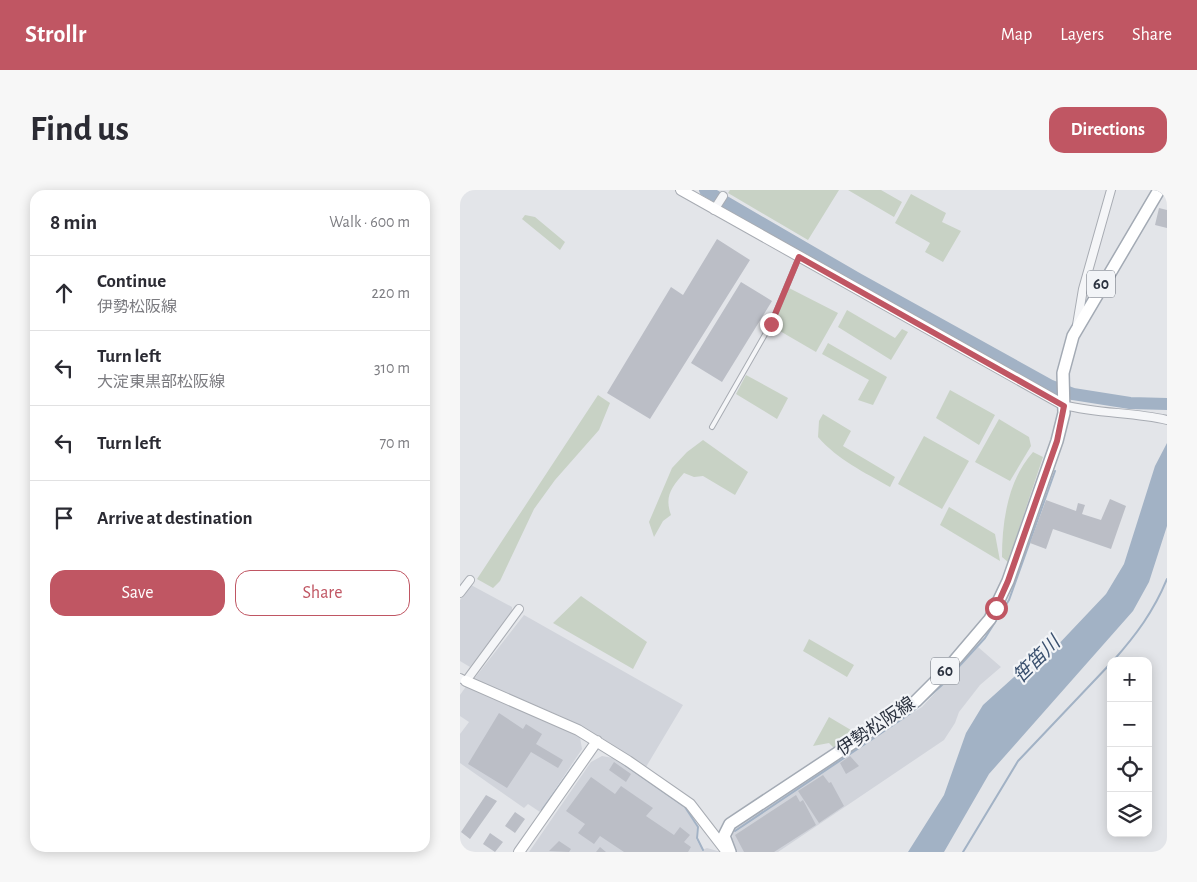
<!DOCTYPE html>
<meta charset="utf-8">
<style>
body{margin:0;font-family:"Alegreya Sans","Noto Sans JP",sans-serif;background:#f7f7f7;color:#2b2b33}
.controls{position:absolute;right:15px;bottom:15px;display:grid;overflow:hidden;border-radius:10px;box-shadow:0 2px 12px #0003}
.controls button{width:45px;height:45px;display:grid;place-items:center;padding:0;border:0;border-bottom:1px solid #e1e1e2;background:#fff;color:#2b2b33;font:25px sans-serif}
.stop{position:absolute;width:15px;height:15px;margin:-11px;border:4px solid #c05663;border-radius:50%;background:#fff}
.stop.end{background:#c05663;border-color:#fff;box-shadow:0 1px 5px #0008}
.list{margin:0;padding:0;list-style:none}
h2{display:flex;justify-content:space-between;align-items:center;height:65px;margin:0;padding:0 20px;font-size:21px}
h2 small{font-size:16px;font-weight:400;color:#7c7c81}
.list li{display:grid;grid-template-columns:32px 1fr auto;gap:15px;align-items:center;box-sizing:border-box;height:75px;padding:0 20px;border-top:1px solid #e1e1e2}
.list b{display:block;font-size:19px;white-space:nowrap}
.list p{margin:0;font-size:16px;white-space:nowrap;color:#7c7c81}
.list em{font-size:16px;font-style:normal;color:#7c7c81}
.actions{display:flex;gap:10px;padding:15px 20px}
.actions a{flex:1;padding:11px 0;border:1px solid #c05663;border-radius:15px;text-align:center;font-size:18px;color:#c05663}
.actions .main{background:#c05663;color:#fff}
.icon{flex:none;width:28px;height:28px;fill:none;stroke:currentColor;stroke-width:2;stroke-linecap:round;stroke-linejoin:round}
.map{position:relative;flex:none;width:707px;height:662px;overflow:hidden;border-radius:15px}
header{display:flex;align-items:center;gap:30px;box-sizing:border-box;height:70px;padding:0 25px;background:#c05663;color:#fff}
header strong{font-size:24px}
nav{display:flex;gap:28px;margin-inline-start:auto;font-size:18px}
.intro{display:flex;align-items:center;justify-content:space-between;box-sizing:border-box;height:120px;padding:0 30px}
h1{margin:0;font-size:35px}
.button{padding:12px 22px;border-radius:15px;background:#c05663;color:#fff;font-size:18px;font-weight:700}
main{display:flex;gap:30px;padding:0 30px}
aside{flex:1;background:#fff;border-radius:15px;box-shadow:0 2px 12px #0003}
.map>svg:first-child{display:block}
.built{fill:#d1d4db}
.green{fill:#c8d2c5}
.water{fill:#a2b2c5}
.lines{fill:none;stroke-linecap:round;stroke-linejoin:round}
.stream{stroke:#a2b2c5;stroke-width:2}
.river{stroke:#a2b2c5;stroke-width:12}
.building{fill:#bbbec6}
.lane-casing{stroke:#a8acb3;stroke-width:6}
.street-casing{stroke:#a8acb3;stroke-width:10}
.secondary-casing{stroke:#a8acb3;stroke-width:12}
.primary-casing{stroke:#a3aab4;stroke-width:14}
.lane{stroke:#f5f6f8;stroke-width:4}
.street{stroke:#f5f6f8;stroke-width:8}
.secondary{stroke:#fff;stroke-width:10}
.primary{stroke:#fff;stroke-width:11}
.route{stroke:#c05663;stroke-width:6}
.labels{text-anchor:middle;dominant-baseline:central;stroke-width:4.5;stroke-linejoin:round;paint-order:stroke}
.shield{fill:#f2f4f7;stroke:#676d77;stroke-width:1}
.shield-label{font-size:16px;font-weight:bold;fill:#2c3340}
.street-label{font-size:18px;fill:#2c3340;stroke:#f2f4f7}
.water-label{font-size:19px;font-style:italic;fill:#3b516f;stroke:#f2f4f7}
</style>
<header>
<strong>Strollr</strong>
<nav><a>Map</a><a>Layers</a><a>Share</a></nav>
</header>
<div class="intro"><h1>Find us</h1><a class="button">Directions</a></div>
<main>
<aside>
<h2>8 min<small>Walk · 600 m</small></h2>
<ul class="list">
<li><svg class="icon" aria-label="ahead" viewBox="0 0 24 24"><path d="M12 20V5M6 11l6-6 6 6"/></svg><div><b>Continue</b><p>伊勢松阪線</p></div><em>220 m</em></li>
<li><svg class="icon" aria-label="left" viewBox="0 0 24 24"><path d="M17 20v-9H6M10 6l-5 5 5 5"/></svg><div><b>Turn left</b><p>大淀東黒部松阪線</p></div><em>310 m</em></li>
<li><svg class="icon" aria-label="left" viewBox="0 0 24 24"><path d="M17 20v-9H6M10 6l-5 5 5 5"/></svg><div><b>Turn left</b></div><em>70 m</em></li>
<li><svg class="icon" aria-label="arrive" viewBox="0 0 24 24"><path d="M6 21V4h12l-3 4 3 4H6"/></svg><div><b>Arrive at destination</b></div></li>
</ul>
<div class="actions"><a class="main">Save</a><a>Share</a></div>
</aside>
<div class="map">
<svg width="707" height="662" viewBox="0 0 707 662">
<rect width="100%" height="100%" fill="#e3e5e9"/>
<path class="built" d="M 11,395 L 52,417 L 52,423 L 10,477 L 0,471 L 0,410 Z
M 64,425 L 223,515 L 186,577 L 140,547 L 103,527 L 14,489 Z
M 518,457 L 541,477 L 520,495 L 499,522 L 495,533 L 484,550 L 318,662 L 276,662 L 271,654 L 274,638 L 462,517 Z
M 7,495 L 116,543 L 120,547 L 122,559 L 80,622 L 68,614 L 64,618 L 0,573 L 0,544 L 9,532 L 0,526 L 0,505 Z
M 142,566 L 153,568 L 225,618 L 237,637 L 236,649 L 242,660 L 247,658 L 261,662 L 69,662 L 131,572 Z"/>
<path class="green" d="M 270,0 L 379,0 L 348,50 L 268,3 Z
M 388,0 L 421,0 L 442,12 L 434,27 Z
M 451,4 L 486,23 L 482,32 L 501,41 L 483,72 L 465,62 L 470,53 L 435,33 Z
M 65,25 L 75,27 L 105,52 L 100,60 L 62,29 Z
M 329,98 L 378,123 L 356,162 L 313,137 Z
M 387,120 L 435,148 L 442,139 L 448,142 L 431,170 L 378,137 Z
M 368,153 L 427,187 L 413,215 L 398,210 L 409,190 L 362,164 Z
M 286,185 L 328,208 L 317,229 L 276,204 Z
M 490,200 L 535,225 L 519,255 L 476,228 Z
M 138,205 L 150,213 L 139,240 L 95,290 L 74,319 L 40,391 L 33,398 L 17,389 Z
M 363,224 L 391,241 L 383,256 L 435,287 L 430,297 C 404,282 378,270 358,247 L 359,231 Z
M 539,229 L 569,247 L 571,256 L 550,291 L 515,272 Z
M 464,246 L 509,271 L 482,319 L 438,294 Z
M 243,250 L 288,282 L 275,305 L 243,286 L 234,287 L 224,283 C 212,297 204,306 211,325 L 203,331 L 194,347 L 189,332 L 212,278 L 227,262 Z
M 573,262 L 583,267 L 548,372 L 542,367 C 542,331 548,290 573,262 Z
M 489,317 L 535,344 L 540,371 L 480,335 Z
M 121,406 L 187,452 L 173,479 L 93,433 Z
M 349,449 L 394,475 L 387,487 L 343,461 Z
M 369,527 L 396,543 L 374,558 L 369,553 L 353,556 Z"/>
<path class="water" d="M 707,253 L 707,336 L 689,392 L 673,421 L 529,584 L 484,662 L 448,662 L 484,605 L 506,543 L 523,515 L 554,487 L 575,479 L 646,404 L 664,374 L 695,276 Z"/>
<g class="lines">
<path class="stream" d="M 653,471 C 676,445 694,421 707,389
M 162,573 L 225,617 L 238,637 L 237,648 L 243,660
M 82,620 L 121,565
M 275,641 L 451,523 L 482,495 L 525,448 L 549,410 L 595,281
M 503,662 L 558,571 L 651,473"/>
<path class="river" d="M 245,0 L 398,89 L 591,196 L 613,204 L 670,213 L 707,214"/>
</g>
<path class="building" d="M 699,18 L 707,20 L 707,38 L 695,35 Z
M 257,49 L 290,70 L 190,229 L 147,203 L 211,97 L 223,105 Z
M 281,92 L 312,111 L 262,192 L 231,173 Z
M 650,309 L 666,316 L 651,359 L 593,339 L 586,359 L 570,353 L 586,310 L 616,321 L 618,313 L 625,315 L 622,324 L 641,330 Z
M 39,523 L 63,539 L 66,534 L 82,544 L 76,554 L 103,570 L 98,578 L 71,562 L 47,598 L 8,574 Z
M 390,566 L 399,576 L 386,584 L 380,573 Z
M 154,572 L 171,584 L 166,592 L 149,580 Z
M 363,585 L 369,593 L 371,592 L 384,616 L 359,633 L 338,601 Z
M 131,587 L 155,604 L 161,596 L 193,618 L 186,626 L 214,645 L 220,637 L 230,645 L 224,652 L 231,657 L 228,662 L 164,662 L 140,646 L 134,654 L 118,643 L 125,634 L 106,621 Z
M 26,605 L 37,611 L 10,649 L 1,642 Z
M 336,605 L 340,612 L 343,610 L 356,635 L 314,662 L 284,662 L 275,645 Z
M 55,622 L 65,629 L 55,643 L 45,636 Z
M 30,643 L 43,652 L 35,662 L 23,654 Z
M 99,651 L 111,659 L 109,662 L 89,661 Z
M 140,657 L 146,662 L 136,662 Z"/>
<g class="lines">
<defs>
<path id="lane" d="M 252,237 L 311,134 L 339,67"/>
<path id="street" d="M 254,20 L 263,6
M 617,135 L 623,99 L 651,0
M 604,215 C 638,224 673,222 707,230
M 0,403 L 10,390
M 0,488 L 6,491 L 59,419"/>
<path id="secondary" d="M 221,0 L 604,215
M 6,491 L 118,540 L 168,571 L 230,614 L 267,662
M 59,662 L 137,551"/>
<path id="primary" d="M 270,662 L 264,646 L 270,634 L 456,511 L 484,483 L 530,429 L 548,391 L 597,251 L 604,223 L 603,183 L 613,146 L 699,0"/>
</defs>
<use href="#lane" class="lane-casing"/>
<use href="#street" class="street-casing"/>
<use href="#secondary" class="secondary-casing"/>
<use href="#primary" class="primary-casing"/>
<use href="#lane" class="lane"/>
<use href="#street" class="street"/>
<use href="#secondary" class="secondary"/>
<use href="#primary" class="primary"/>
</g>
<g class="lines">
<path class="route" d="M 311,134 L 339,67 L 604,216 L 597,251 L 548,391 L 536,418"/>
</g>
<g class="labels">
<g class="shield">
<rect x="627" y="80.5" width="28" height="27" rx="4"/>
<rect x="471" y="467.5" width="28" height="27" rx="4"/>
</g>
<g class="shield-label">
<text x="641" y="94">60</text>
<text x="485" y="481">60</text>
</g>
<g class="street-label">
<text transform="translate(416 537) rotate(-34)">伊勢松阪線</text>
</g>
<g class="water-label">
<text transform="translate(577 470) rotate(-45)">笹笛川</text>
</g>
</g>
</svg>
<div class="controls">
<button>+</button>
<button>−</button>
<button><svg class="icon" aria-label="locate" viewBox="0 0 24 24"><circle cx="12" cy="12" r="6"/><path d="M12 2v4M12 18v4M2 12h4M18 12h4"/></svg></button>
<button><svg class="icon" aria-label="layers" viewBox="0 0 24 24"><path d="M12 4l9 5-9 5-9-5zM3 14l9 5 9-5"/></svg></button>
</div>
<div class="stop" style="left:536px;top:418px"></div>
<div class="stop end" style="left:311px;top:134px"></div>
</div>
</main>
